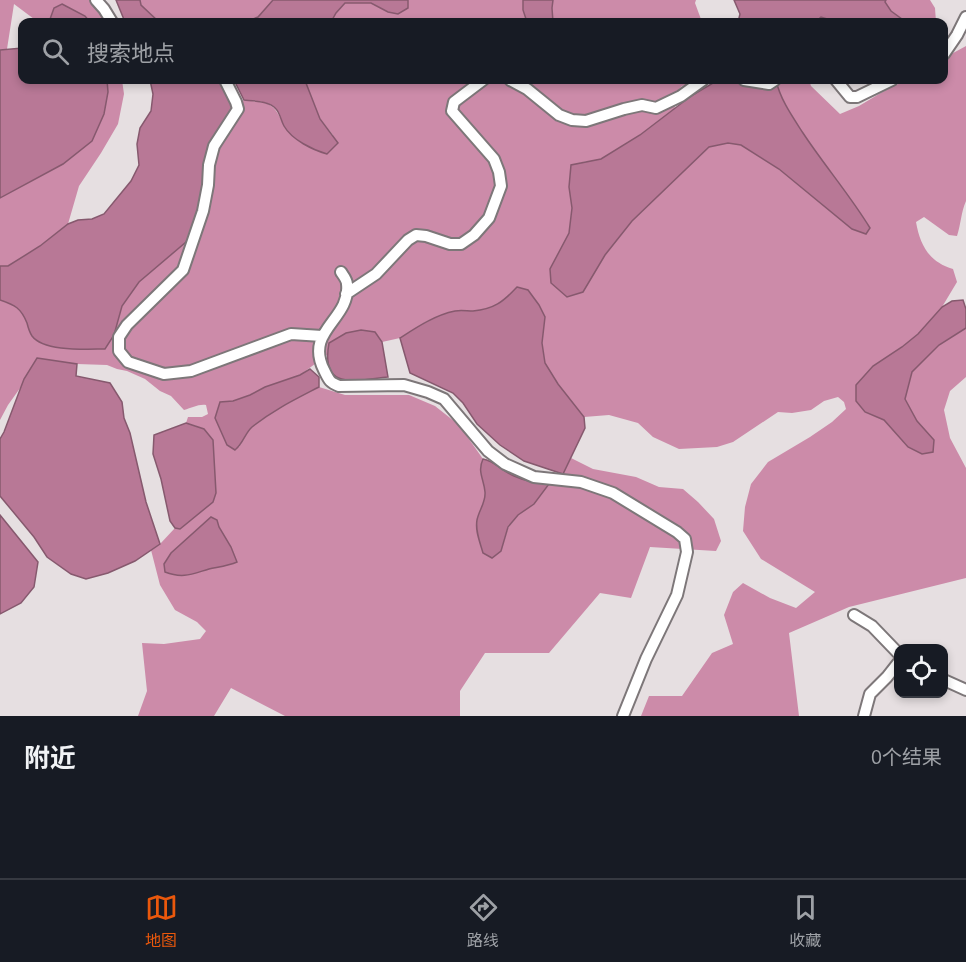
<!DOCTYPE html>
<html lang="zh">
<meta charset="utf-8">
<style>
body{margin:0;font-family:"PT Sans","Noto Sans SC",sans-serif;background:#242831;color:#f1f3f6}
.controls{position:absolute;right:18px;bottom:18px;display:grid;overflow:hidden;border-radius:12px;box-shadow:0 3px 9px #0003}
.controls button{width:54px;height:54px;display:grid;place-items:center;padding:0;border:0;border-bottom:2px solid #363941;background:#171b24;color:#f1f3f6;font:30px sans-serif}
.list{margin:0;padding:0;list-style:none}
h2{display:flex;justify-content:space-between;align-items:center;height:78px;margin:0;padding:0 24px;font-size:26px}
h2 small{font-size:20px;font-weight:400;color:#9ea1a6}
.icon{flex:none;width:33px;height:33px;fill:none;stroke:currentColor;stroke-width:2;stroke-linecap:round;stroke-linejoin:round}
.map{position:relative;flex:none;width:966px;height:716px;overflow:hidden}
.search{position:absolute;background:#171b24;box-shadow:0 3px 9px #0003;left:18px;right:18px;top:18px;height:66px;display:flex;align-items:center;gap:15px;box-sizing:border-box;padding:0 21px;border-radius:12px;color:#9ea1a6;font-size:22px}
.sheet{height:162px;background:#171b24}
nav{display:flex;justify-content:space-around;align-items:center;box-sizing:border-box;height:84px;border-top:2px solid #363941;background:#171b24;font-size:16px;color:#9ea1a6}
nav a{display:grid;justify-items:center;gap:3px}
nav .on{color:#ea580c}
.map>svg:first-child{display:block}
.forest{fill:#cc8ba9}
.water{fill:#b87896;stroke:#86596e;stroke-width:1.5}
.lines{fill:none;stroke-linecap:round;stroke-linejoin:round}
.street-casing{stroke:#7d7779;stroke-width:14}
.street{stroke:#fff;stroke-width:10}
</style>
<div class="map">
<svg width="966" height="716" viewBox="0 0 966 716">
<rect width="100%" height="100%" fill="#e6dfe1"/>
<path class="forest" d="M 0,0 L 90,0 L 100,8 L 110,22 L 90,22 L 85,16 L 54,8 L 49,22 L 38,22 L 14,4 L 7,49 L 0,50 Z
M 140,0 L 273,0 L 258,17 L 246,22 L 159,22 L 141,5 Z
M 408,0 L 523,0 L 523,10 L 527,22 L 331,22 L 336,13 L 345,3 L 371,3 L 388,12 L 408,8 Z
M 553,0 L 696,0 L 695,3 L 702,22 L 553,22 L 552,8 Z
M 886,0 L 930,0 L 935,8 L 936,22 L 906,22 L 891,11 L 885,2 Z
M 966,46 L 966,201 C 961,212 961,224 957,236 L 949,235 L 924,217 L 916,222 C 920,245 929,262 953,269 L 957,282 L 942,307 L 918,334 L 902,347 L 873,366 L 856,385 L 856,401 L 865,412 L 884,420 L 908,447 L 934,440 L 917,421 L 905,399 L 912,372 L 939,345 L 966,328 L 966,377 L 950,391 L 944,410 L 950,438 L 966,468 L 966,578 L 849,607 L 789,633 L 799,716 L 641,716 L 649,696 L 682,696 L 712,653 L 733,644 L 724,615 L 733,592 L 743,583 L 770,598 L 796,608 L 815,592 L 761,559 L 743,531 L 745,507 L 751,484 L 768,462 L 810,437 L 832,422 L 846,409 L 844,402 L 838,397 L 824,401 L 811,410 L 792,413 L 778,412 L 733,442 L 717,447 L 679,449 L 653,437 L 638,423 L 609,415 L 584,417 L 558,384 L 545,363 L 542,343 L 545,317 L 539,305 L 528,290 L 517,287 L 508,296 L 491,309 L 427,321 L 400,338 L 382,342 L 375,332 L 329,343 L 327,355 L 300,375 L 265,387 L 250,395 L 233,401 L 220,402 L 239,447 L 249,429 L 278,408 L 319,387 L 345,395 L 409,395 L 435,406 L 459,425 L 483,459 C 477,472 484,479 485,492 C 486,502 480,512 477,521 L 501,551 L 508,528 L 518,515 L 534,504 L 549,484 L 563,474 L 571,458 L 593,469 L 636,477 L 659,487 L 683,489 L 698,502 L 714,519 L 721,541 L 716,551 L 650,547 L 631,598 L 600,593 L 549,653 L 485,653 L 460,691 L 460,716 L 285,716 L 231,688 L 214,716 L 138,716 L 147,691 L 142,643 L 164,644 L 200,639 L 206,631 L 197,622 L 175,610 L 160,585 L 151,550 L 160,544 L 175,528 L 180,529 L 196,426 L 186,423 L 188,417 L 202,417 L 208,414 L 206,405 C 198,404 192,408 184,410 L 171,396 L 160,391 L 145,379 L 127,371 L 117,369 L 107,365 L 77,364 L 23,384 L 8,405 L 0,420 L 0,300 L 15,305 L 23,314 L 33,337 L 114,335 L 122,306 L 139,282 L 186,242 L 225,124 L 232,109 L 244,100 C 273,104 273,102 285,128 L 333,135 L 320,119 L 306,83 L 306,80 L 695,80 L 693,83 L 682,86 L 673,95 L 675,109 L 640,135 L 601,160 L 583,162 L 571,166 L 569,187 L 572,208 L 569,233 L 550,270 L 583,292 L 605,255 L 632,221 L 709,147 L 728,143 L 741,145 L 779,169 L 852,229 L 866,233 L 870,228 C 850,195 824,165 803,133 C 792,116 780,99 776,80 L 809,80 L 811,86 L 840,114 L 859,106 L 879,94 L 906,80 L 944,80 L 944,58 Z
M 107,80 L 122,80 L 124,94 L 118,124 L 101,153 L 79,186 L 68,224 L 40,246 L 8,266 L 0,266 L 0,198 L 63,164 L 108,92 Z"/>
<path class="water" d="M 116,0 L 140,0 L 141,5 L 159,22 L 125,22 Z
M 273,0 L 408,0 L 408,8 L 398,14 L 388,12 L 371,3 L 345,3 L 336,13 L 331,22 L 246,22 L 258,17 Z
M 523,0 L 553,0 L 552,8 L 553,22 L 527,22 L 523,10 Z
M 734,0 L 886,0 L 885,2 L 891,11 L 906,22 L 837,22 L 821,17 L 815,22 L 738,22 L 740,14 Z
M 62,4 L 85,16 L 90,22 L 49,22 L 54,8 Z
M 22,48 L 22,80 L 107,80 L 108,92 L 104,114 L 92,141 L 63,164 L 0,198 L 0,50 Z
M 150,80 L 220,80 L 232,98 L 232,109 L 225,124 L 203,196 L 198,221 L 186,242 L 139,282 L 122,306 L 114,335 L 105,349 C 87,349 44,352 32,336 C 30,333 28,327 27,323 C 21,308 15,305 0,300 L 0,266 L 8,266 L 40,246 L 68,224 L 78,220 L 92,219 L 104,214 L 131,181 L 139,165 L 137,144 L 140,128 L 151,111 L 153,94 Z
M 234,80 L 306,80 L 306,83 L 320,119 L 338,143 L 327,154 C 313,150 292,140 284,126 C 281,121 280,113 276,109 C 270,101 254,101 244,100 Z
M 718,80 L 776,80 C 780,99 792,116 803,133 C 824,165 850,195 870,228 L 866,234 L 852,229 L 779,169 L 741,145 L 728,143 L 709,147 L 632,221 L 605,255 L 583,292 L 567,297 L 551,283 L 550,269 L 569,233 L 572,208 L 569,187 L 571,165 L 601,159 L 640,135 L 691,96 Z
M 517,287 L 528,290 L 539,305 L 545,317 L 542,343 L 545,363 L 558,384 L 584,417 L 585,428 L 563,474 L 524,461 L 500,445 L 477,424 L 463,403 L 453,393 L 410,373 L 400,338 C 417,327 435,315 455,311 C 461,310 467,311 473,311 C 494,309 503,302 517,287 Z
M 963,300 L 966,309 L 966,328 L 939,345 L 912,372 L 905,399 L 917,421 L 934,440 L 933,452 L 922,454 L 908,447 L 884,420 L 865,412 L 856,401 L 856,385 L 873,366 L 902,347 L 918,334 L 942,307 L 952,301 Z
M 361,330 L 375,332 L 382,342 L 388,377 C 356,380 320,392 329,343 L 346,333 Z
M 37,358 L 77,364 L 76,376 L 110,383 L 122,402 L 124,418 L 130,433 L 146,502 L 160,544 L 135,561 L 108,573 L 86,579 L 71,574 L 47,557 L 34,537 L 0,496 L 0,439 L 4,432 L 24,379 Z
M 310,369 L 319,377 L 319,387 C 296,399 273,410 252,427 C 245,433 243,444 235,450 L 227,445 L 215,418 L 220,402 L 233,401 L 250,395 L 265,387 L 300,375 Z
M 186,423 L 204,429 L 213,440 L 216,493 L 213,502 L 180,529 L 175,528 L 170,521 L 161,479 L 153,454 L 154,435 Z
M 483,459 C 495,461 503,472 514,476 C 525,481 537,483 549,484 L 534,504 L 518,515 L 508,527 L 501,551 L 492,558 L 483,553 C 480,542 475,531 477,520 C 479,510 486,502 485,492 C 484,479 477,472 483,459 Z
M 0,515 L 38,562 L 34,587 L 21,603 L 0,614 Z
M 211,517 L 217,520 L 219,527 L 231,547 L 237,562 C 228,566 218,567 209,569 C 192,574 183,579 165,572 L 164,564 L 171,553 Z"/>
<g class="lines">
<defs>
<path id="street" d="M 96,0 L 104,9 L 112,22
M 944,54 L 957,35 L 966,17
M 225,80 L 236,102 L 238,109 L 214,146 L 209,165 L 208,185 L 203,211 L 183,270 L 127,325 L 119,337 L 119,351 L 128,362 L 164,374 L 191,371 L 291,334 L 322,336
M 510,80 L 527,89 L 559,115 L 572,120 L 586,121 L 624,109 L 642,105 L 656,108 L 681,96 L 703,80
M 744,80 L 769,84 L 775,80
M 836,80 L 850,97 L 857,97 L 892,80
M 341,272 C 343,275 347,280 347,284 C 351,320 304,330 324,370 C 329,380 329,382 339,386 L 404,385 L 428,392 L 444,399 L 488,451 L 505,464 L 534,477 L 581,482 L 613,493 L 677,532 L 685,539 L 687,552 L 677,595 L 646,659 L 623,716
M 346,294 L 376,274 L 408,240 L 416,235 L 426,236 L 450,244 L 461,244 L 474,235 L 489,218 L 501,186 L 499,172 L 494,159 L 452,111 L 454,102 L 483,80
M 854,615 L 872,626 L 898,653
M 944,680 L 966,690
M 864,716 L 870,694 L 887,677 L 898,663"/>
</defs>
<use href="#street" class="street-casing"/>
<use href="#street" class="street"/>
</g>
</svg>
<div class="controls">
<button><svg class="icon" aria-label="locate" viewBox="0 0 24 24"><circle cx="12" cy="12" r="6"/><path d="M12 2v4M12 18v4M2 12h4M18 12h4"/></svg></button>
</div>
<div class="search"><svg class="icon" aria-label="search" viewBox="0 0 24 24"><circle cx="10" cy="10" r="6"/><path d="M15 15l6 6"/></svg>搜索地点</div>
</div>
<section class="sheet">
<h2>附近<small>0个结果</small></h2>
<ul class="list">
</ul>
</section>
<nav>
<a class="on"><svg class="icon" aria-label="map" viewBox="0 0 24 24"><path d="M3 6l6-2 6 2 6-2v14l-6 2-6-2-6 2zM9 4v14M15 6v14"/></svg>地图</a>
<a><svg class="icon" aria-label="directions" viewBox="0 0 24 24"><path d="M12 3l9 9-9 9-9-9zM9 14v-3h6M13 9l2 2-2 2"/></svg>路线</a>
<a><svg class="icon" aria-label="saved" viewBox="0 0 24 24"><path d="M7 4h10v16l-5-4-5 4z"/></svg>收藏</a>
</nav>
